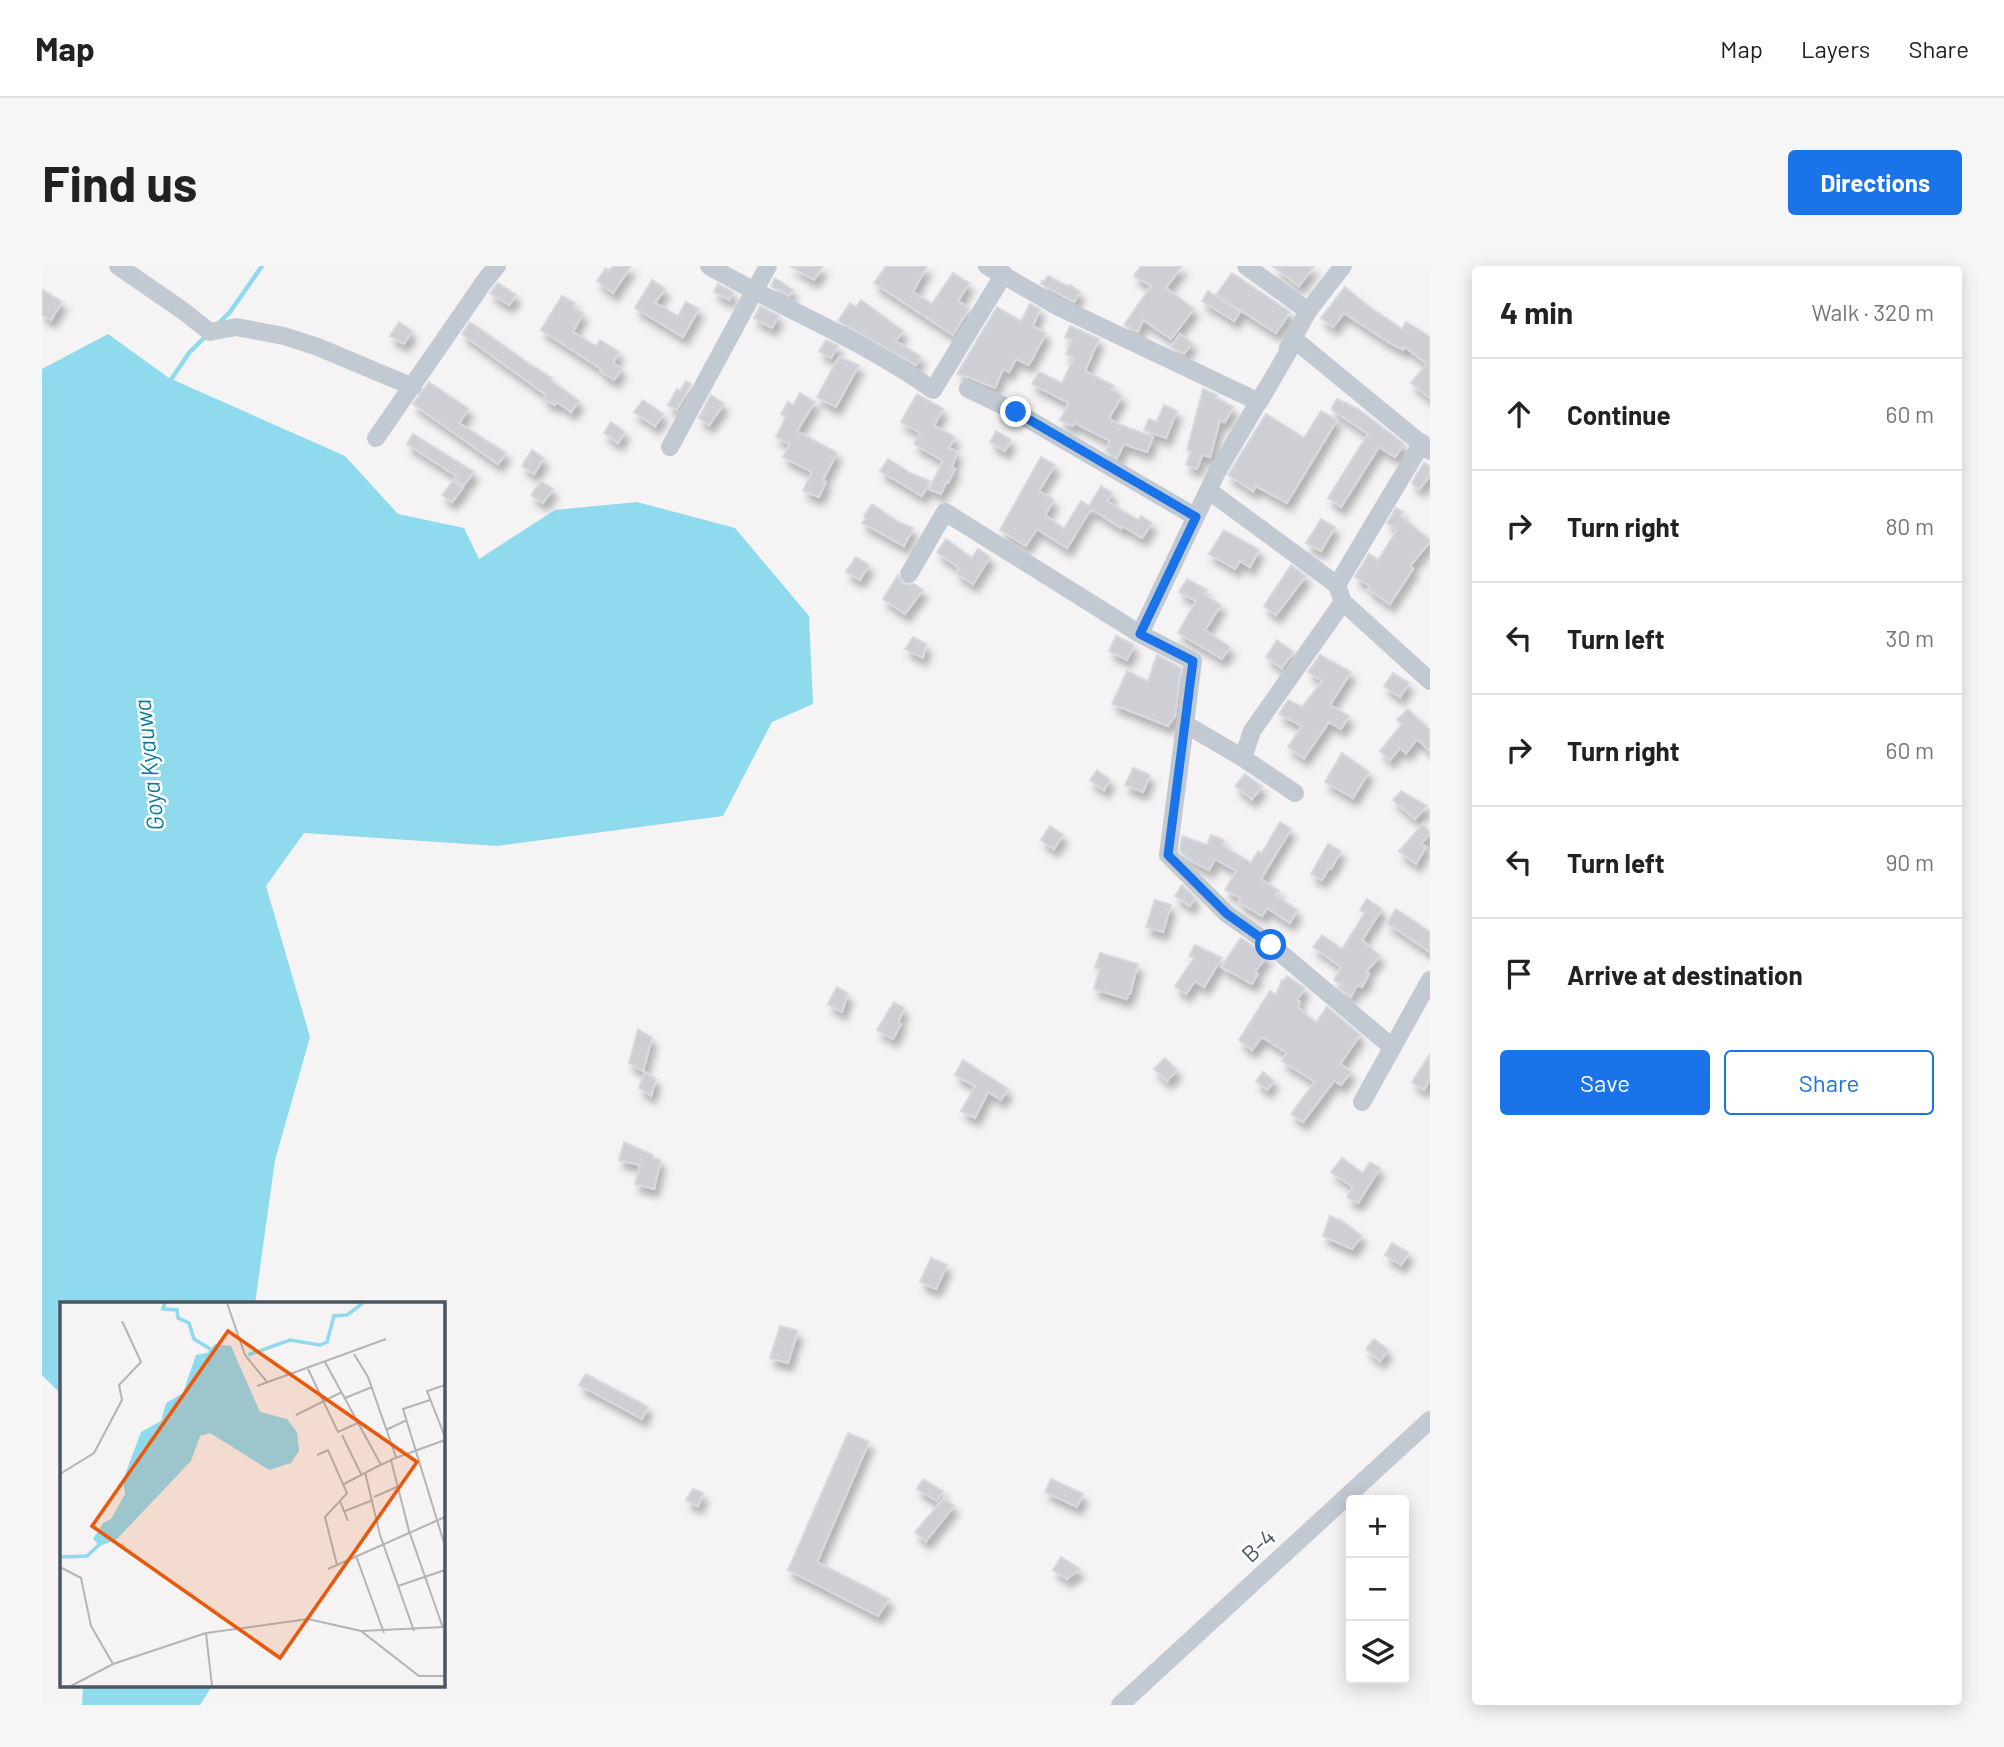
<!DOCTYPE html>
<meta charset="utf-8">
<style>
body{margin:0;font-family:Barlow,sans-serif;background:#f6f6f6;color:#222}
.controls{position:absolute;right:21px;bottom:21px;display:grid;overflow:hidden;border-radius:7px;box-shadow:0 4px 18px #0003}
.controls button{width:63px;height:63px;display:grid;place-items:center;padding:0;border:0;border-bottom:2px solid #e0e0e0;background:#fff;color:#222;font:35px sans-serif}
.stop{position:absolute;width:21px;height:21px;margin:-16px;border:5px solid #1a73e8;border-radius:50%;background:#fff}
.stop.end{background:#1a73e8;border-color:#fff;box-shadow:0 2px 7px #0008}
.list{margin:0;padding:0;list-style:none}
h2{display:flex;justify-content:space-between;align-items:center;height:91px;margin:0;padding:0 28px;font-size:30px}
h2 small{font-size:23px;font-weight:400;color:#767676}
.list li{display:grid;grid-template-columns:46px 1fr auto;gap:21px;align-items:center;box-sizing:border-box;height:112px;padding:0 28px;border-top:2px solid #e0e0e0}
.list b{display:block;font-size:26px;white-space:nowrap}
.list em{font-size:23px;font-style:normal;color:#767676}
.actions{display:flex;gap:14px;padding:21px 28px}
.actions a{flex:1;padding:16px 0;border:2px solid #1a73e8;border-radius:7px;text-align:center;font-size:24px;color:#1a73e8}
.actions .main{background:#1a73e8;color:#fff}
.icon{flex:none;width:38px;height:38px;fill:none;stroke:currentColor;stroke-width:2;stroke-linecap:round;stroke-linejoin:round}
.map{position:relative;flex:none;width:1388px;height:1439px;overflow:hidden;border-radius:7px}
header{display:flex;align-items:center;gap:42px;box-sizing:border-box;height:98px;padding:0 35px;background:#fff;border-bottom:2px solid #e0e0e0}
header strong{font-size:33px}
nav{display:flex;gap:38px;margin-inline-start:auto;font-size:24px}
.intro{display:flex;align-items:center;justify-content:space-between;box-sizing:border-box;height:168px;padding:0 42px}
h1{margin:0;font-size:49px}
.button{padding:18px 32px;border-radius:7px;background:#1a73e8;color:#fff;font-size:24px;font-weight:700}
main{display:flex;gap:42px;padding:0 42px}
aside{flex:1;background:#fff;border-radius:7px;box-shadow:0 4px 18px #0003}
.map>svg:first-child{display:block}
.water{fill:#90daee}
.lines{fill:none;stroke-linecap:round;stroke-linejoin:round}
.stream{stroke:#90daee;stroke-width:4.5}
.building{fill:#cdcfd5;stroke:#d7d9de;stroke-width:2;filter:url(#shadow)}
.minor{stroke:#c1cad2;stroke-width:18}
.route{stroke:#1a73e8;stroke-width:9}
.labels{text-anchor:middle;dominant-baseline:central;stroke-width:5;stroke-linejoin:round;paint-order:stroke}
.street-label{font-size:23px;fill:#4a5661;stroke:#fff}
.water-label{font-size:24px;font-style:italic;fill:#0c7c9b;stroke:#fff}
.inset-river{fill:none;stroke:#90daee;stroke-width:3.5}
.inset-road{fill:none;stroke:#b1b4b9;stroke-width:2}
.view{fill:#e8590c;fill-opacity:0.15;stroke:#e8590c;stroke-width:3.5}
.inset-edge{fill:none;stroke:#4a5661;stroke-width:3.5}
</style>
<header>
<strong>Map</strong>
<nav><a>Map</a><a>Layers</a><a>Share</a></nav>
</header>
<div class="intro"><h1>Find us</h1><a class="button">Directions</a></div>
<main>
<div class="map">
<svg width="1388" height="1439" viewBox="0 0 1388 1439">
<defs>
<filter id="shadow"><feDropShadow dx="4.5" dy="8" stdDeviation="3.5" flood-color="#0004"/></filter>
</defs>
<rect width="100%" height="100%" fill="#f5f3f3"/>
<path class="water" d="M 66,68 L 127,112 L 303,190 L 356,248 L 422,262 L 437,293 L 513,244 L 595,236 L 693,262 L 767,350 L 771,438 L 730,456 L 681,550 L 455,580 L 262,567 L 224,620 L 268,771 L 233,894 L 213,1038 L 19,1038 L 19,1128 L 0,1109 L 0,103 Z
M 41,1420 L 170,1420 L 158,1439 L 40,1439 Z"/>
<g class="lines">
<path class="stream" d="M 175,59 L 188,46 L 220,0
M 126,118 L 147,87 L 164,70"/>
</g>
<path class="building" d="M 571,0 L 589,0 L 571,27 L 555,15 L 564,2 L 567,5 Z
M 748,0 L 781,0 L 772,14 Z
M 844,0 L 885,0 L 871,26 L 890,38 L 911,7 L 927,17 L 916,35 L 927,43 L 911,69 L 832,17 Z
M 1099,0 L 1140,0 L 1124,22 L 1152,43 L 1129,73 L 1101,54 L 1096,66 L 1082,59 L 1109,20 L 1092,10 Z
M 1231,0 L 1272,0 L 1257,20 Z
M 1190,7 L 1248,46 L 1234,67 L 1174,29 Z
M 1006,10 L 1027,21 L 1028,19 L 1038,26 L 1032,36 L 999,18 L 1000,15 L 1002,16 Z
M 733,12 L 751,24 L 747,30 L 729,20 Z
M 610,14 L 623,23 L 613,37 L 615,38 L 636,50 L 644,36 L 657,43 L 641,71 L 593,42 Z
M 456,17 L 474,29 L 467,39 L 448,27 Z
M 676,18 L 691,26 L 687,34 L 672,26 Z
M 1303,21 L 1326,40 L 1360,63 L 1364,56 L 1388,71 L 1388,132 L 1369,117 L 1385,98 L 1363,81 L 1361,84 L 1346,76 L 1302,47 L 1291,61 L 1279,52 Z
M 0,23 L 20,36 L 9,54 L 0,49 Z
M 1166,25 L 1198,46 L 1192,55 L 1160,35 Z
M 520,30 L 533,37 L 530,41 L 541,47 L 531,66 L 554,80 L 558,74 L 577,86 L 571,97 L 580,103 L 572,114 L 558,105 L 559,103 L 499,64 Z
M 819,34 L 861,65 L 854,75 L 879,91 L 874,99 L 796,55 L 808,37 L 814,41 Z
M 988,38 L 998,43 L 991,60 L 1004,67 L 987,99 L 974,93 L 967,106 L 961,103 L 953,122 L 931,113 L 915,108 L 955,41 L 979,55 Z
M 718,40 L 737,50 L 730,62 L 712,52 Z
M 357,56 L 370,65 L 362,78 L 348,70 Z
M 428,56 L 489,99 L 510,112 L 508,114 L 537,135 L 529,146 L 515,136 L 513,139 L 502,133 L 504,129 L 420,68 Z
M 1028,60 L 1057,73 L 1043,105 L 1072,120 L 1070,124 L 1080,130 L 1067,152 L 1074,157 L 1111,171 L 1105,186 L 1082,178 L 1075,192 L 1064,185 L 1068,175 L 1033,157 L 1031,160 L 1018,154 L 1027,137 L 990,118 L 997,106 L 1020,117 L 1032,92 L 1024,88 L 1030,74 L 1023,71 Z
M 1138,68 L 1150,77 L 1142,88 L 1129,81 Z
M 784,74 L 796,80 L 789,92 L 777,85 Z
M 797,91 L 817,99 L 794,141 L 775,131 Z
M 644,115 L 649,118 L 635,144 L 626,139 L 635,123 L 638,125 Z
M 387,116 L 427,143 L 417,157 L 464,187 L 456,198 L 371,138 Z
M 1161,123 L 1175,129 L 1174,132 L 1191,141 L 1183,156 L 1178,154 L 1168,191 L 1160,189 L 1155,203 L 1144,199 L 1149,185 L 1145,184 Z
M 758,127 L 773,136 L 755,165 L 795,187 L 781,214 L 784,216 L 777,231 L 761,225 L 770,206 L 741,191 L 748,178 L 734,171 L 744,151 L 739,148 L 746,136 L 751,139 Z
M 875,128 L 901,143 L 892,160 L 913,171 L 906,184 L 908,182 L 915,186 L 910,201 L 913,203 L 906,217 L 904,216 L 899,228 L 887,223 L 901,195 L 872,178 L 878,167 L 859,156 Z
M 669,129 L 682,138 L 667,159 L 657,152 Z
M 1295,133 L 1316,143 L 1362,178 L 1353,191 L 1337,181 L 1299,241 L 1286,232 L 1326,168 L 1289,143 Z
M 601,134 L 621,148 L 613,160 L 592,146 Z
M 1122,139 L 1135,145 L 1124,172 L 1102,164 L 1107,153 L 1115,156 Z
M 1279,145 L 1295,154 L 1245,237 L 1214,220 L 1211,225 L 1186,209 L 1224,148 L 1262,172 Z
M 569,156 L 583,166 L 576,177 L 562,167 Z
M 954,165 L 969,174 L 963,185 L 948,176 Z
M 371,168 L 432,206 L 421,220 L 412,213 L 414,210 L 365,178 Z
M 490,184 L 502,192 L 492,208 L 480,200 Z
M 999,191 L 1013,199 L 997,225 L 1012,234 L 1003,249 L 1022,263 L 1039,235 L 1047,240 L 1059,220 L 1070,227 L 1065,235 L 1096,254 L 1099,250 L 1110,257 L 1100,272 L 1080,260 L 1079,262 L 1049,243 L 1025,282 L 995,263 L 984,280 L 958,264 Z
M 846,193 L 868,207 L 888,215 L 880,230 L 838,205 Z
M 1382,196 L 1388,201 L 1388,210 L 1377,223 L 1370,217 Z
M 411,215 L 421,222 L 410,236 L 400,229 Z
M 499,215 L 511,223 L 501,237 L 489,229 Z
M 830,238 L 856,256 L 871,262 L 862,280 L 820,257 L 824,252 L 822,250 Z
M 1354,242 L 1361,246 L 1359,250 L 1388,274 L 1388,276 L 1368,300 L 1371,303 L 1348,338 L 1326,323 L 1328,320 L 1313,311 L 1327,288 L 1336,294 L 1355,264 L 1345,257 Z
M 1279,253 L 1293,261 L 1279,285 L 1264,277 Z
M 1182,264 L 1217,284 L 1208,301 L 1198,295 L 1193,303 L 1167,288 Z
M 904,273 L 930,292 L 936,283 L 948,291 L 931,318 L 914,307 L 917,302 L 895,286 Z
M 814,291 L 827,299 L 818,314 L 804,306 Z
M 1249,299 L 1264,310 L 1234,349 L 1222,340 Z
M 856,309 L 861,317 L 866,319 L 872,318 L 881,324 L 863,348 L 841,333 Z
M 1145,313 L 1165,324 L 1162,328 L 1179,339 L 1163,364 L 1188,381 L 1180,393 L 1136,367 L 1154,335 L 1137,326 Z
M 1074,370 L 1092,379 L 1085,394 L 1067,385 Z
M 871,371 L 884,378 L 881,392 L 863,383 Z
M 1235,374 L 1251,386 L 1240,402 L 1224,391 Z
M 1115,389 L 1139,402 L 1133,450 L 1126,460 L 1070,438 L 1085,405 L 1106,415 Z
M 1278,389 L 1309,406 L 1288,439 L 1307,450 L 1299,463 L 1287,456 L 1262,492 L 1246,481 L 1260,460 L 1237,448 L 1246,434 L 1260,441 L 1280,415 L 1266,406 Z
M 1351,407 L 1367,417 L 1358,431 L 1342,420 Z
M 1366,443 L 1388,464 L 1388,485 L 1375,473 L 1364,487 L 1358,482 L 1348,494 L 1338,485 L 1360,458 L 1355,454 Z
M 1300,487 L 1327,506 L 1311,532 L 1283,516 Z
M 1091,502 L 1108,509 L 1101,526 L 1083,519 Z
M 1055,504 L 1068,514 L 1062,524 L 1048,514 Z
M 1203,508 L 1220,521 L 1210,533 L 1193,520 Z
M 1359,525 L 1385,540 L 1373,553 L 1351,534 Z
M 1238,556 L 1249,563 L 1219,613 L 1237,625 L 1234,629 L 1255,644 L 1248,657 L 1225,642 L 1220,650 L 1197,636 L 1199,632 L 1183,624 L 1194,605 L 1173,593 L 1167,604 L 1149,595 L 1138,585 L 1140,570 L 1165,579 L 1169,569 L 1182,574 L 1180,579 L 1209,597 L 1216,585 L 1220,587 Z
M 1381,558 L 1388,566 L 1388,568 L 1378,578 L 1384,581 L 1374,598 L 1357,585 Z
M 1008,560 L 1021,569 L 1012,583 L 999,574 Z
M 1286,578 L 1299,585 L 1289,603 L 1287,602 L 1280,614 L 1269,608 Z
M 1140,619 L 1153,632 L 1148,640 L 1133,630 Z
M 1325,633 L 1340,643 L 1320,674 L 1338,690 L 1324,706 L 1327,708 L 1320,721 L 1315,719 L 1309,731 L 1299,723 L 1301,719 L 1292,714 L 1299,701 L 1271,681 L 1280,669 L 1300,683 L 1323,647 L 1318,644 Z
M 1113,634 L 1129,639 L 1121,666 L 1104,661 Z
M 1354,643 L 1388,666 L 1388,686 L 1345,657 Z
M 1199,672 L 1225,690 L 1213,706 L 1216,708 L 1210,718 L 1179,701 Z
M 1153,679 L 1180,692 L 1162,721 L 1153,715 L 1144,728 L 1133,720 L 1152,692 L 1147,690 Z
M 1058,687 L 1096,698 L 1088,728 L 1086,728 L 1085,733 L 1052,723 L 1058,703 L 1053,702 Z
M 1245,710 L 1263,722 L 1255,734 L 1258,736 L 1256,741 L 1274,757 L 1285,741 L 1318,769 L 1298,798 L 1309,806 L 1299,819 L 1292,815 L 1261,856 L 1249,848 L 1273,816 L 1240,795 L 1245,787 L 1220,771 L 1210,784 L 1197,774 L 1228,725 L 1234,729 L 1240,714 L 1242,715 Z
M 795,721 L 806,728 L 800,746 L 786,738 Z
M 852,736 L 862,742 L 856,757 L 859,758 L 851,773 L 835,764 Z
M 596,763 L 610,772 L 601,805 L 587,797 Z
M 1388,788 L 1388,813 L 1382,824 L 1370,816 Z
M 1123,792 L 1135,804 L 1125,815 L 1112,803 Z
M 921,794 L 966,823 L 959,834 L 946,826 L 933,852 L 919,845 L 933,820 L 913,809 Z
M 603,806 L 614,813 L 609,830 L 597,822 Z
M 1221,806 L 1232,815 L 1225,824 L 1214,815 Z
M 582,876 L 611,889 L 611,892 L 619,894 L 612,923 L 593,918 L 598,899 L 577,894 Z
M 1300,892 L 1321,907 L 1328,896 L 1338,902 L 1316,937 L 1305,931 L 1311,921 L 1289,906 Z
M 1288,950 L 1296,954 L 1297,953 L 1320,970 L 1310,983 L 1281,970 Z
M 1350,977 L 1367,987 L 1359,999 L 1343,989 Z
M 889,992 L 905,999 L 894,1023 L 878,1016 Z
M 738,1060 L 756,1065 L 746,1097 L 728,1092 Z
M 1332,1073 L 1346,1084 L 1338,1095 L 1324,1083 Z
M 544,1108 L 606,1141 L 600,1153 L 537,1119 Z
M 806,1167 L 827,1176 L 775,1296 L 847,1333 L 836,1350 L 746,1304 Z
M 881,1213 L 901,1225 L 895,1235 L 875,1223 Z
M 1009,1213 L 1041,1228 L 1035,1241 L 1003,1226 Z
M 651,1223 L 661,1227 L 656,1240 L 644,1234 Z
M 902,1232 L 912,1240 L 884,1275 L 873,1266 Z
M 1019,1291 L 1038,1303 L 1025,1313 L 1011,1304 Z"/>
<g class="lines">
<path class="minor" d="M 76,0 L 140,44 L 168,66 L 194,61 L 242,70 L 276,81 L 371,121
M 667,0 C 741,43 821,74 891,124 L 962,8
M 945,0 L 1015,40 L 1217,136 L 1253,74 L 1388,185
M 1204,0 L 1266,45
M 1246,82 L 1266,45 L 1301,0
M 926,123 L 974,146 L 1154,251
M 334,172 L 442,16 L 455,0
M 628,181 L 726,0
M 1166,224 L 1295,319 L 1301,336 L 1388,415
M 867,308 L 903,246 L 1098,368 L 1151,395 L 1143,458 L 1201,492 L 1253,527
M 1295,319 L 1380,177
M 1098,368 L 1175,206 L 1223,125
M 1143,458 L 1126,589 L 1185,648 L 1229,679 L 1350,781
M 1201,492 L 1210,465 L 1301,336
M 1320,836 L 1388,714
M 1078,1439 L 1388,1154"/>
</g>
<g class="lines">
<path class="route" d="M 974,146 L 1154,251 L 1098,368 L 1151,395 L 1126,589 L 1185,648 L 1229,679"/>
</g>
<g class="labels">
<g class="street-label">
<text transform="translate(1216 1279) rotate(-43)">B-4</text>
</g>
<g class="water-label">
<text transform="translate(106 499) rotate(-96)">Goya Kyauwa</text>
</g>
</g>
<g transform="translate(18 1036)">
<rect width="385" height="385" fill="#f5f3f3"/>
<path d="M 155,42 L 171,44 L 200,110 L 227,117 L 237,130 L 239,149 L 231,161 L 209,168 L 150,131 L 140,134 L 131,159 L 57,237 L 40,244 L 33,237 L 43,221 L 51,217 L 65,192 L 63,178 L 81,130 L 101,119 L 106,101 L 123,91 L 136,53 L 147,51 Z" fill="#90daee"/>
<path class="inset-river" d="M 105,1 L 103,7 L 117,8 L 118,16 L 129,21 L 134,37 L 152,48M 188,53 L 230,38 L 260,43 L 267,40 L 274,14 L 287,13 L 303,1M 0,255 L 27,254 L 40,242"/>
<path class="inset-road" d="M 167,1 L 185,53 L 207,80M 294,52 L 308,75 L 336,155M 265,60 L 321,163 L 331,158 L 349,229 L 383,326M 248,67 L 278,130 L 298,121M 385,83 L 367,89 L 385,135M 197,84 L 326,37M 285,96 L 312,85M 370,98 L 343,107 L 385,244M 236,113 L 282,90M 326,128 L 347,118M 282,133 L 301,172M 257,153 L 268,148 L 287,191 L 280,199 L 288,219M 330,158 L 385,138M 305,170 L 320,233 L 354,329M 0,172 L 34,151 L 62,98 L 59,83 L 81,60 L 62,19M 282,183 L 322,162M 314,195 L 339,184M 285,209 L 313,198M 296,254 L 324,331M 277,263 L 265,215 L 280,199M 0,265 L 21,276 L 31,324 L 53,362M 268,267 L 385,215M 338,284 L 385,268M 301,329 L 384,325M 11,384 L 53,362 L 146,331M 152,384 L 146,331 L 248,317 L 301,329 L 359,374 L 385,374"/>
<path class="view" d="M 168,29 L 357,160 L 220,356 L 32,224 Z"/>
<rect width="385" height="385" class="inset-edge"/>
</g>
</svg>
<div class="controls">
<button>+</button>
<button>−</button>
<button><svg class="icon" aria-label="layers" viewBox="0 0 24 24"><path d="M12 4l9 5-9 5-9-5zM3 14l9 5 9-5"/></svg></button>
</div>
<div class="stop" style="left:1229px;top:679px"></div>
<div class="stop end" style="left:974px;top:146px"></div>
</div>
<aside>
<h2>4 min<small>Walk · 320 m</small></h2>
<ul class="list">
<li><svg class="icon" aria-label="ahead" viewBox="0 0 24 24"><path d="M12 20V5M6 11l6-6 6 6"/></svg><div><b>Continue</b></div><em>60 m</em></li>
<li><svg class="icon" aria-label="right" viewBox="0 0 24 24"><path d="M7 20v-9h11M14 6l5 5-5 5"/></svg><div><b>Turn right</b></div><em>80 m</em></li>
<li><svg class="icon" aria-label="left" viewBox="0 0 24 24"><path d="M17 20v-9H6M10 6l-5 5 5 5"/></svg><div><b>Turn left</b></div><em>30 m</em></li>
<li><svg class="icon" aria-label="right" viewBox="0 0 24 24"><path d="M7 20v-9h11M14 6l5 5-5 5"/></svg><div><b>Turn right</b></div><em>60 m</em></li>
<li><svg class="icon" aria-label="left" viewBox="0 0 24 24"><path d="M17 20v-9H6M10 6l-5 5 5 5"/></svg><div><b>Turn left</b></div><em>90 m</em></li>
<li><svg class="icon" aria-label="arrive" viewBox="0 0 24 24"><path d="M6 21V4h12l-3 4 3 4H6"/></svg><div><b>Arrive at destination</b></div></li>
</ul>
<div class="actions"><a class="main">Save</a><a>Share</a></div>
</aside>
</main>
